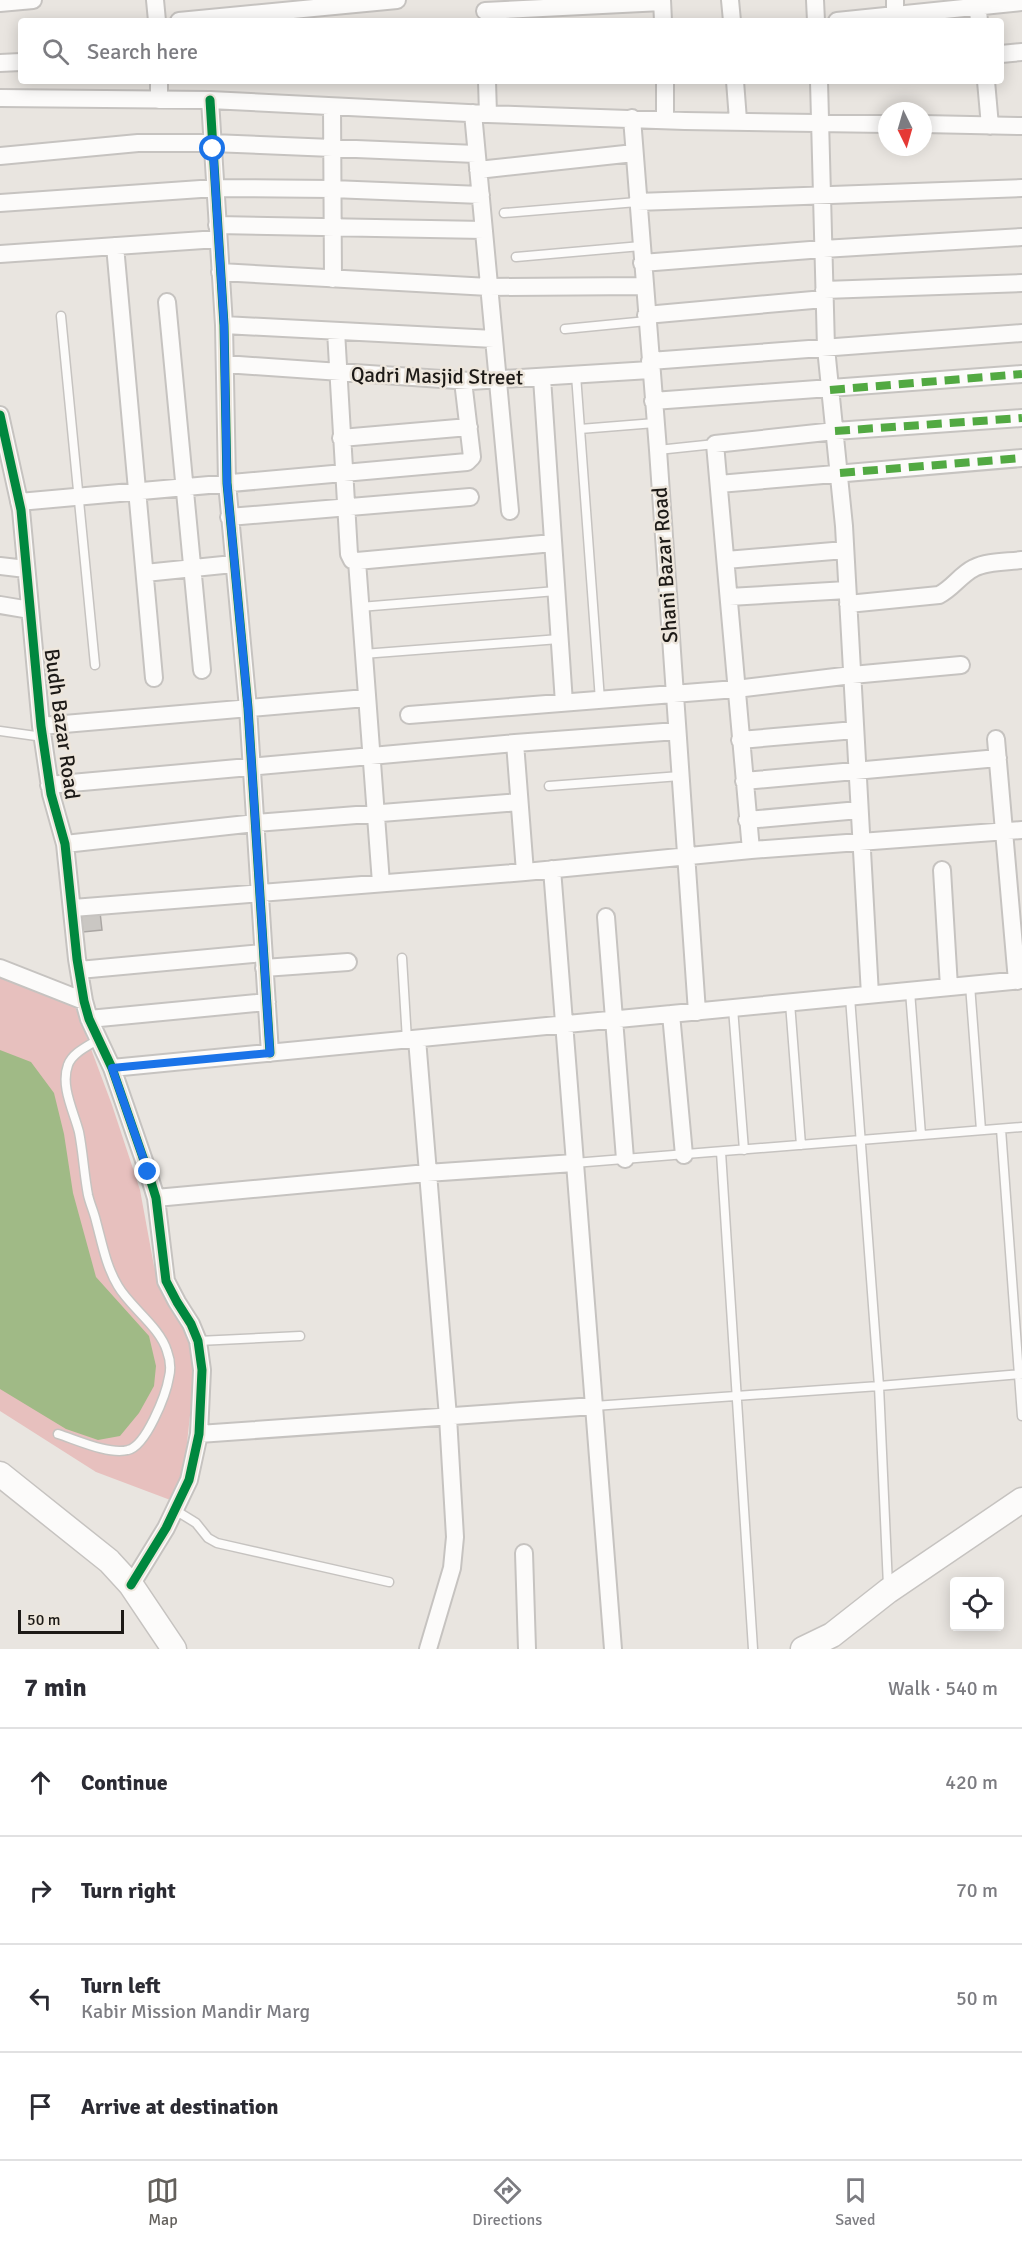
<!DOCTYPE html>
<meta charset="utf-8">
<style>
body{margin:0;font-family:Signika,sans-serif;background:#f7f7f7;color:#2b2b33}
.controls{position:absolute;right:18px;bottom:18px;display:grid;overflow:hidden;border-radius:6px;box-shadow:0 3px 15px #0003}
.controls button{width:54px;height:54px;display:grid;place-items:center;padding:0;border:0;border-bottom:2px solid #e1e1e2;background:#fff;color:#2b2b33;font:30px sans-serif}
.compass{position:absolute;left:878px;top:102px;width:54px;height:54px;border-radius:50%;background:#fff;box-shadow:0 3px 15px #0003;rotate:175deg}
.scale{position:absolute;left:18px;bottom:15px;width:106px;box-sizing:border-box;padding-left:6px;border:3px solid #1d1a17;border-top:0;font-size:16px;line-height:21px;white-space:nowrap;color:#1d1a17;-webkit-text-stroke:4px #ede6dc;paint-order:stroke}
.stop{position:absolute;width:18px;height:18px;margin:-14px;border:4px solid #1a73e8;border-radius:50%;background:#fff}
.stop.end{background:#1a73e8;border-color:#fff;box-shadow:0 2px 6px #0008}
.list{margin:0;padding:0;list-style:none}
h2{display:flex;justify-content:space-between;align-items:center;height:78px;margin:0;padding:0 24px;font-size:26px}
h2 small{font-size:20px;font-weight:400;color:#7c7c81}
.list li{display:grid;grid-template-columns:39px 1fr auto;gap:18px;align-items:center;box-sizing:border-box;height:108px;padding:0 24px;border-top:2px solid #e1e1e2}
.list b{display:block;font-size:22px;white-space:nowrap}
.list p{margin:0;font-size:20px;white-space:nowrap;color:#7c7c81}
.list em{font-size:20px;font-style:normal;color:#7c7c81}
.icon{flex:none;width:33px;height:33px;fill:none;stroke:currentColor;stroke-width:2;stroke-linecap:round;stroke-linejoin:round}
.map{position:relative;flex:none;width:1022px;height:1649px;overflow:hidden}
.search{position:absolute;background:#fff;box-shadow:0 3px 15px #0003;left:18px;right:18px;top:18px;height:66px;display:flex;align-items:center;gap:15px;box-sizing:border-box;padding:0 21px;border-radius:6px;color:#7c7c81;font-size:22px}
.sheet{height:510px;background:#fff}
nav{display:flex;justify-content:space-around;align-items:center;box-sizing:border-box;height:84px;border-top:2px solid #e1e1e2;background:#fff;font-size:16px;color:#7c7c81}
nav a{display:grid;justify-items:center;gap:3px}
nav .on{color:#64615d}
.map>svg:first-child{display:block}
.green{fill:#e7c0be}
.water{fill:#a0ba86}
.building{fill:#cac7c3;stroke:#aba7a4;stroke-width:1.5}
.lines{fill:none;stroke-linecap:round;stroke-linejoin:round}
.lane-casing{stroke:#c6c3c0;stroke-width:11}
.street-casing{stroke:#c6c3c0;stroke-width:20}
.secondary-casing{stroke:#c6c3c0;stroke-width:27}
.lane{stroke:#fcfbfa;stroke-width:8}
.street{stroke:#fcfbfa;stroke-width:16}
.secondary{stroke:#fcfbfa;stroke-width:24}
.quiet{stroke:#52a942;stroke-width:8;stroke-dasharray:15 8;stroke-linecap:butt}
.cycleway-casing{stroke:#ede6dc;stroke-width:13}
.cycleway{stroke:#00873e;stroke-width:9}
.route{stroke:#1a73e8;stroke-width:8}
.labels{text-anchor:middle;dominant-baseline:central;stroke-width:5;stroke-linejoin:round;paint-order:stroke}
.street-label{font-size:21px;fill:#1d1a17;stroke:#ede6dc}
</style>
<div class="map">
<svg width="1022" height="1649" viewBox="0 0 1022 1649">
<rect width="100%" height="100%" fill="#e9e5e0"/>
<path class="green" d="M 0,976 L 75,1006 L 112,1105 L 140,1190 L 154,1266 L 173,1312 L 190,1336 L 194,1378 L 184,1471 L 173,1501 L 96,1472 L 0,1411 Z"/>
<path class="water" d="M 0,1050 L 31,1062 L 54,1093 L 64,1134 L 73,1193 L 96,1277 L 149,1336 L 156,1366 L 154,1386 L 139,1413 L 120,1436 L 98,1440 L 66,1429 L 0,1389 Z"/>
<path class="building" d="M 100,912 L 102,930 L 83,932 L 81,914 Z"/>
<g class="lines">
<defs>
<path id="lane" d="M 504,213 L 637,202
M 516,257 L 641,246
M 61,316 L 95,665
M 565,329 L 647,321
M 576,375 L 600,700
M 580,429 L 655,423
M 658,450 L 715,444
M 360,607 L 556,591
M 363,654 L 559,639
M 0,731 L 43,737
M 549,786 L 680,776
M 402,958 L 407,1040
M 970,985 L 981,1130
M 910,991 L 921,1135
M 850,997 L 879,1386 L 888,1586
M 790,1003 L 801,1145
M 733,1008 L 744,1150
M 1001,1129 L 1022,1416
M 721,1152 L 753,1649
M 574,1163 L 1022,1127
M 198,1341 L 300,1336
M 594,1406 L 879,1386 L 1022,1374
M 58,1434 C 77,1440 109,1455 128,1450 C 146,1446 166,1395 169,1377 C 171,1369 170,1359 167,1351 C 160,1327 130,1307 118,1286 C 106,1266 102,1243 96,1221 C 94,1212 90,1204 88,1195 C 84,1174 83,1152 79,1132 C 74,1112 60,1086 68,1065 C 72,1053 88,1046 99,1039
M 175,1510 L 196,1523 L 208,1538 L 217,1543 L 389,1582"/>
<path id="street" d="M 155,0 L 157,21
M 662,0 L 663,21
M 730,0 L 732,21
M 815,0 L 816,21
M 895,0 L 895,21
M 977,0 L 979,21
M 0,3 L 33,0
M 485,11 L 662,2
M 179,21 L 397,0
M 837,21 L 1022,2
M 1001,54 L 1022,52
M 0,63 L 21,62
M 159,81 L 159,100
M 487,81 L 488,114
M 665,81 L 665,119
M 735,81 L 738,120
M 819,81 L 826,348 L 844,526 L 870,995
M 986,81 L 990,126
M 0,98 L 210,100 L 488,114 L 685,121 L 887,124
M 210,100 L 224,325 L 227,483 L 248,708 L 270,1053
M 332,107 L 333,279
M 473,113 L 510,511
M 632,118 L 658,450 L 697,1012
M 923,124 L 1022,126
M 0,156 L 138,143 L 212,143 L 476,154
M 478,170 L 634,153
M 637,202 L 1022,188
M 0,203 L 215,188 L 332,189 L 481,195
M 217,225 L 484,230
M 115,246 L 154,678
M 0,254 L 218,239
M 642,263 L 823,249 L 1022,237
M 220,272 L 489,287 L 644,286
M 824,290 L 1022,283
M 167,302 L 202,670
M 646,315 L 824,299
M 224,325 L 494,339
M 336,331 L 349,554 L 352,560 L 357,561 L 553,543
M 650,361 L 1022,333
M 225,364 L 470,381 L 650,370
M 542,378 L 564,703
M 653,401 L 1022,374
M 0,415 L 21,510 L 41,726 L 51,794 L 65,844 L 77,959 L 84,1001 L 89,1019 L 112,1068 L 148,1172 L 156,1198 L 166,1281 L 177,1302 L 191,1324 L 198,1341 L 202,1370 L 199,1434 L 189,1480 L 166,1528 L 131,1585
M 341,438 L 469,427
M 719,484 L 1022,458
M 19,502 L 467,462 L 472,457 L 463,381
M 229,517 L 470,497
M 726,560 L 845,550
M 357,561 L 381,883
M 0,566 L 26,569
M 145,573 L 233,564
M 729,597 L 847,590
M 848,604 L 939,595 C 953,588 960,575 974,568 C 987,561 1007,562 1022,560
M 0,605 L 30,610
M 409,715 L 736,689 L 852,675 L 961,665
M 41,726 L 366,698
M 996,739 L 1017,981
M 740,740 L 855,730
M 744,781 L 998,758
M 49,785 L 515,743
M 747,820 L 859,810
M 65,844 L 256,823 L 519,802
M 751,850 L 715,444 L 835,431 L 1022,418
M 552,869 L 613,1649
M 942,870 L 949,987
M 525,872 L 515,743 L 677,731
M 73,908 L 525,872 L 751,850 L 1022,830
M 606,917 L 625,1159
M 0,968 L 84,1001
M 264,968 L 348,962
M 79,970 L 263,953
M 671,1014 L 684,1155
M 89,1019 L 267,1002
M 417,1039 L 448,1417 L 455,1537 L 452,1568 L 428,1649
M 112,1068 L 1022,980
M 156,1198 L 427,1173 L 574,1163
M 199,1434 L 594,1406
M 524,1553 L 527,1649"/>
<path id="secondary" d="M 0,1474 L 109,1561 L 131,1585 L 174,1649
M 803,1649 L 832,1635 L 888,1591 L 1022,1500"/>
</defs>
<use href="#lane" class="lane-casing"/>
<use href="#street" class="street-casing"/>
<use href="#secondary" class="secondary-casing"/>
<use href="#lane" class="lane"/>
<use href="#street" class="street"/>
<use href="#secondary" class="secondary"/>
<path class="quiet" d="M 830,390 L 1022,374
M 835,431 L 1022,418
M 840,473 L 1022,458"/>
<defs>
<path id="cycleway" d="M 210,100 L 224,325 L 227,483 L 248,708 L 270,1053
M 0,415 L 21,510 L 41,726 L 51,794 L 65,844 L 77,959 L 84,1001 L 89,1019 L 112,1068 L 148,1172 L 156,1198 L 166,1281 L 177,1302 L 191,1324 L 198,1341 L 202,1370 L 199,1434 L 189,1480 L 166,1528 L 131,1585"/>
</defs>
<use href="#cycleway" class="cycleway-casing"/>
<use href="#cycleway" class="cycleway"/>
</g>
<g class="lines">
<path class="route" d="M 148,1172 L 112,1068 L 270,1053 L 248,708 L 227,483 L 224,325 L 213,149"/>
</g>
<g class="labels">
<g class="street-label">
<text transform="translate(437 376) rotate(1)">Qadri Masjid Street</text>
<text transform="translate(665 565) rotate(-94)">Shani Bazar Road</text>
<text transform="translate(62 724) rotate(82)">Budh Bazar Road</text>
</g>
</g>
</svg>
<div class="controls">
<button><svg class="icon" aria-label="locate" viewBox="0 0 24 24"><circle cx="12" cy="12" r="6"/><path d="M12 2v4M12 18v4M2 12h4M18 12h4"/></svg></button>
</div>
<svg class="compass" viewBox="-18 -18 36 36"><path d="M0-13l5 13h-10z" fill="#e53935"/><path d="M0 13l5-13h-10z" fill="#7c7c81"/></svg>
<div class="scale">50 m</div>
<div class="stop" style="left:213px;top:149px"></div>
<div class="stop end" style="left:148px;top:1172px"></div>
<div class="search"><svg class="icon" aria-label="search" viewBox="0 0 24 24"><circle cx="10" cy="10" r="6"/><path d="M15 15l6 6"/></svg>Search here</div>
</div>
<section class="sheet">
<h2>7 min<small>Walk · 540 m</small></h2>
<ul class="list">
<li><svg class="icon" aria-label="ahead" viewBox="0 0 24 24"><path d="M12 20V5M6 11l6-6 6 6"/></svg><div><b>Continue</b></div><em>420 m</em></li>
<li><svg class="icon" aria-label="right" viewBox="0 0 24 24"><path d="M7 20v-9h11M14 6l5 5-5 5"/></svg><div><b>Turn right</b></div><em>70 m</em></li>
<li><svg class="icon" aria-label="left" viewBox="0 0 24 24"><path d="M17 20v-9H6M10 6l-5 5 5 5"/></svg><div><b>Turn left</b><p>Kabir Mission Mandir Marg</p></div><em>50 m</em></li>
<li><svg class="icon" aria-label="arrive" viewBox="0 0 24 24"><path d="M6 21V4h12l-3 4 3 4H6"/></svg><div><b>Arrive at destination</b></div></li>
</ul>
</section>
<nav>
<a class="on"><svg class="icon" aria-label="map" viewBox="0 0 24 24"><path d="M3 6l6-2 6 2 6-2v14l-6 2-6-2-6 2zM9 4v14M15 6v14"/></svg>Map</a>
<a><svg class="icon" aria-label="directions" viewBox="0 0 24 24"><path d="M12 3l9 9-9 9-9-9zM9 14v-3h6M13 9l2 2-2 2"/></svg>Directions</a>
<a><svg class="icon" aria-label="saved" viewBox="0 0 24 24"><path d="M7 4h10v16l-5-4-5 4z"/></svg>Saved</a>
</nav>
